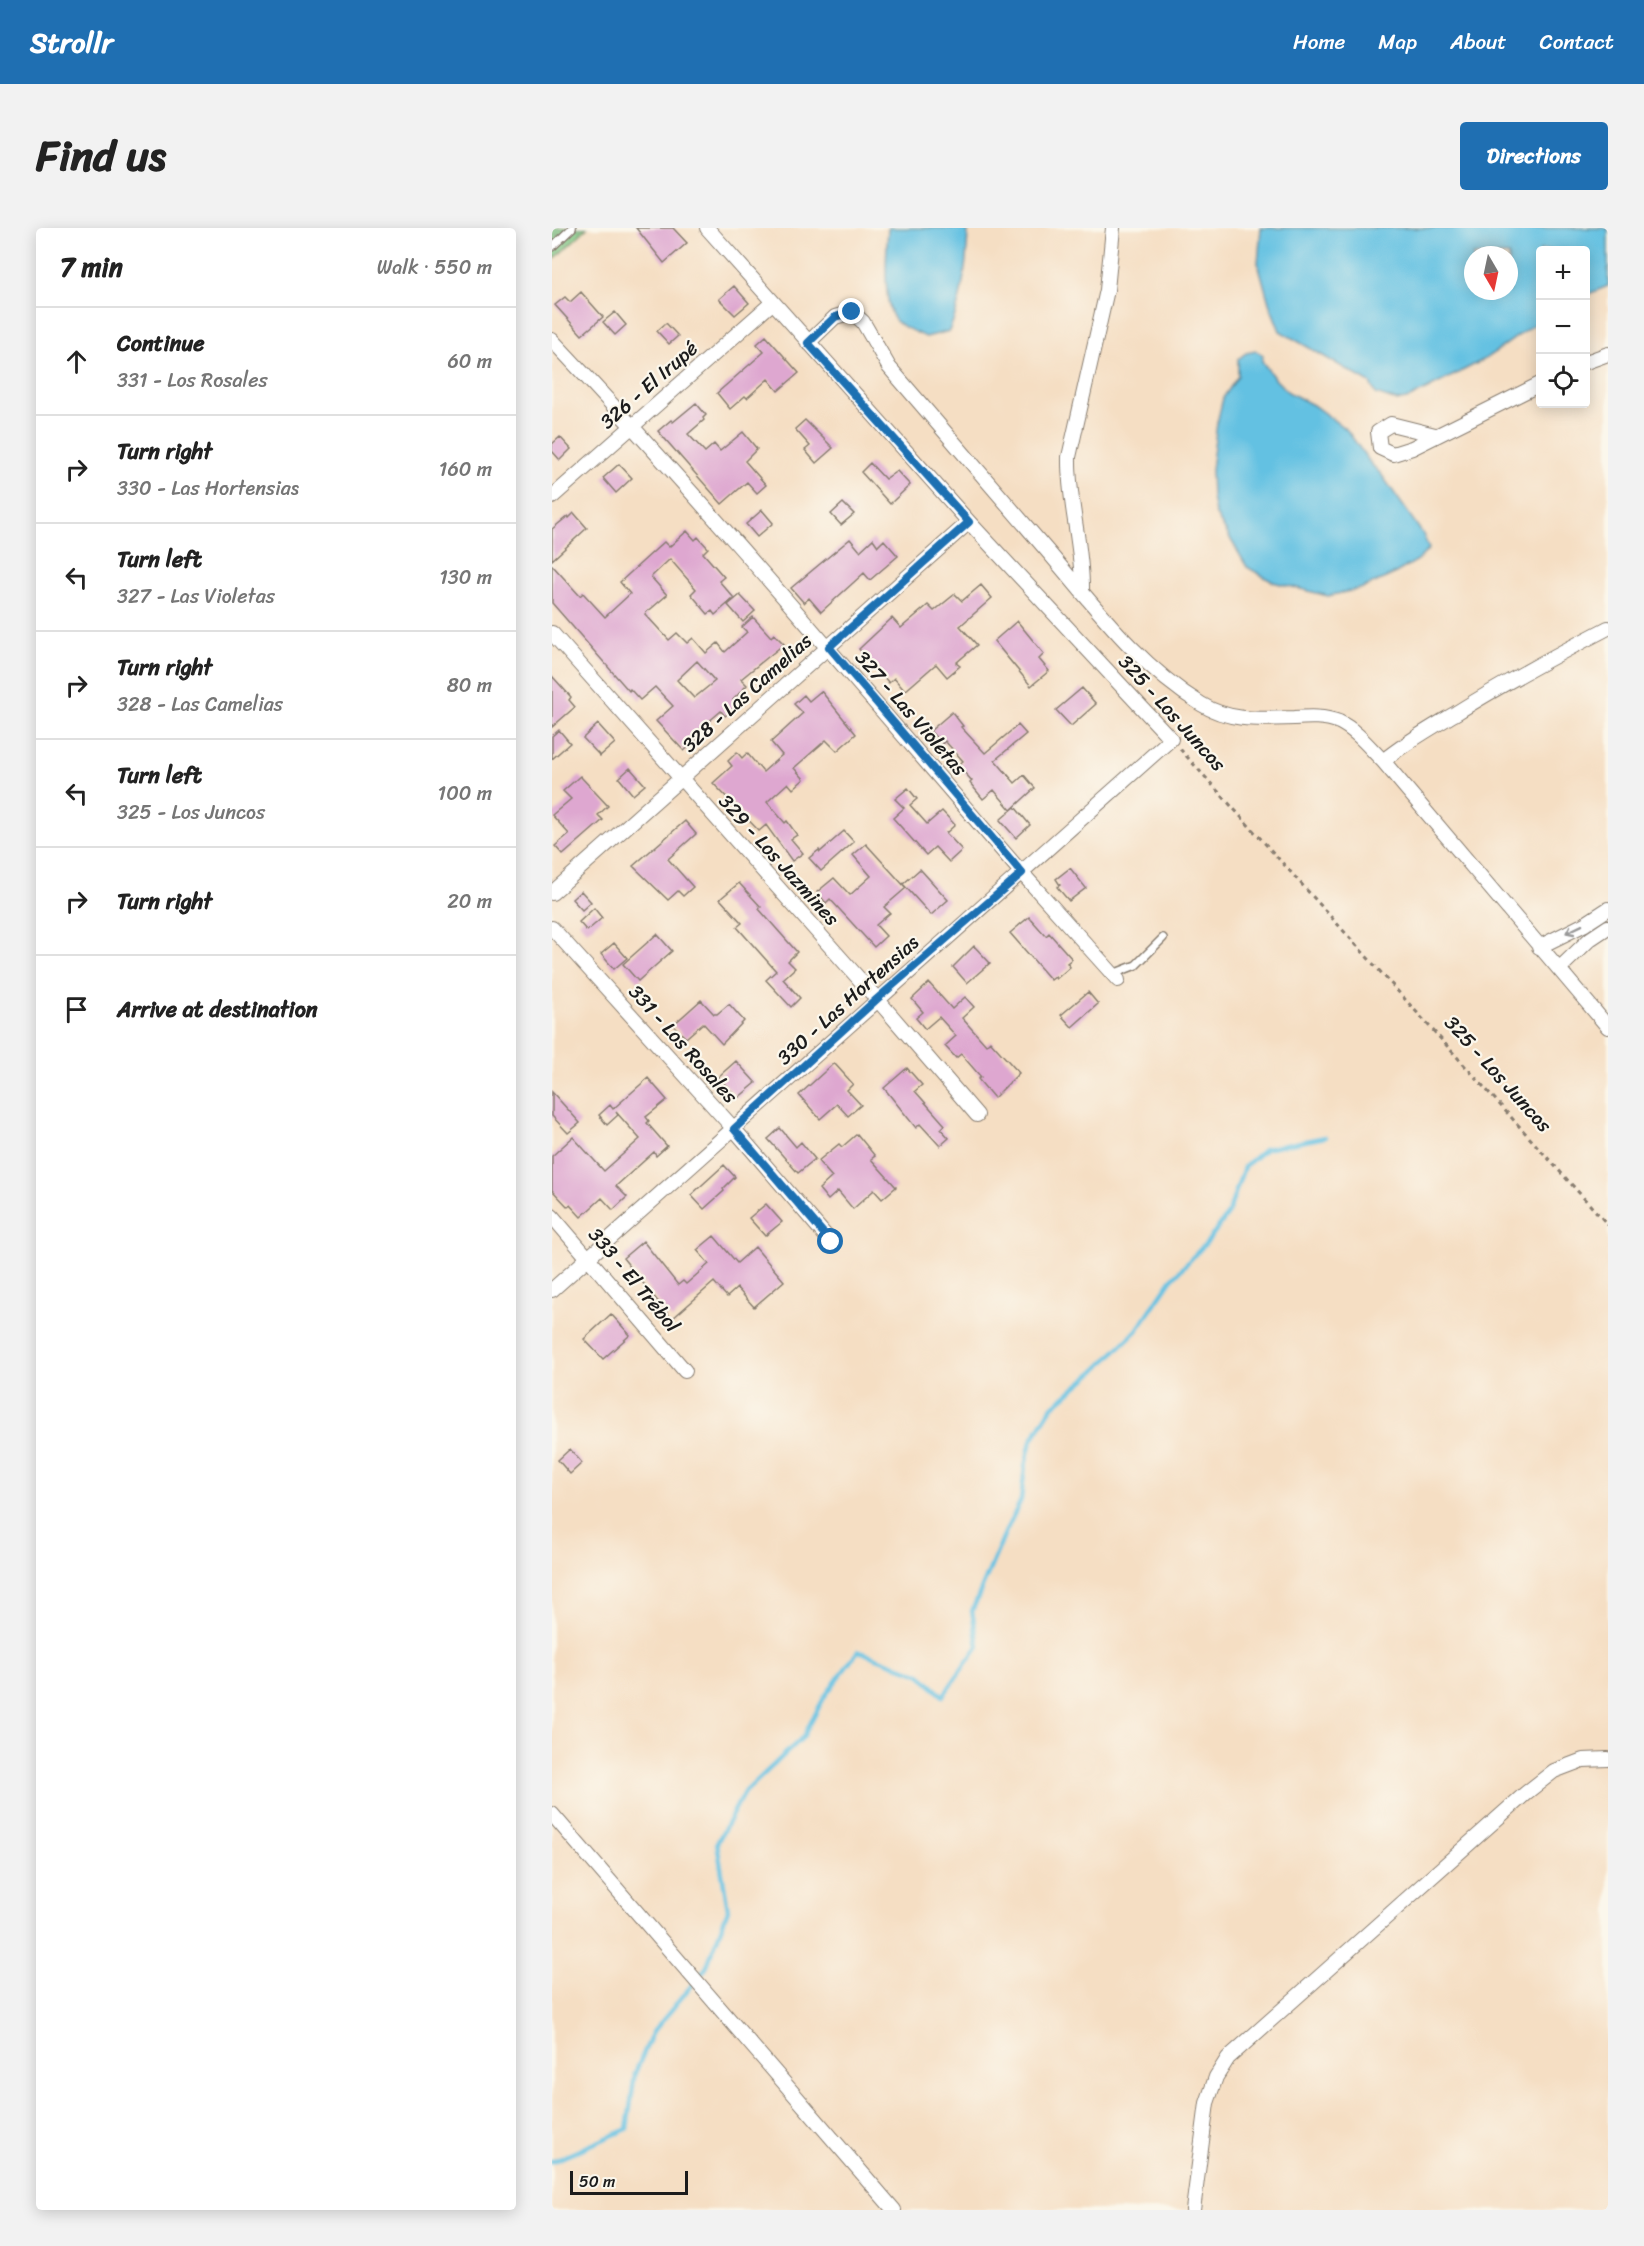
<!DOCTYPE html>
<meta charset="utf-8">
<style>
body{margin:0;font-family:Sriracha,sans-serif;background:#f2f2f2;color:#222}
.controls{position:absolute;right:18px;top:18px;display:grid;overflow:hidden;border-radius:6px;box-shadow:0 3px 15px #0003}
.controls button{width:54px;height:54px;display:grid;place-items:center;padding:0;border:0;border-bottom:2px solid #e0e0e0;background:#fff;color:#222;font:30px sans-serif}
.compass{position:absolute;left:912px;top:18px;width:54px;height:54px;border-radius:50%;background:#fff;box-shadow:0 3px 15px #0003;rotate:171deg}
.scale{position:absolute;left:18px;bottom:15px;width:118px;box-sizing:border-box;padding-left:6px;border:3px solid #1c1c1c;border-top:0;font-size:16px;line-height:21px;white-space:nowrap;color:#1c1c1c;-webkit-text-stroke:4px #fbf7ec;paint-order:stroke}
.stop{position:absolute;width:18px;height:18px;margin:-14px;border:4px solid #1f6fb2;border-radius:50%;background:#fff}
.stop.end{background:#1f6fb2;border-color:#fff;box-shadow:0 2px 6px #0008}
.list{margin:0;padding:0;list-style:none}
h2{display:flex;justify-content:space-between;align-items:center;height:78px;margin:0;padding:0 24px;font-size:26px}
h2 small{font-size:20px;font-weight:400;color:#767676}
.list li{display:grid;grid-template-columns:39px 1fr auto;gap:18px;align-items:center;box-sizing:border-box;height:108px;padding:0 24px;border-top:2px solid #e0e0e0}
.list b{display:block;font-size:22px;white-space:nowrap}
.list p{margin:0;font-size:20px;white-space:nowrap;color:#767676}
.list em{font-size:20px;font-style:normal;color:#767676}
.icon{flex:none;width:33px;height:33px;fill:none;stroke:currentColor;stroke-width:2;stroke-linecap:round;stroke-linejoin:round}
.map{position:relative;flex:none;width:1056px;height:1982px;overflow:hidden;border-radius:6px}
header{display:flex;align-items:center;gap:36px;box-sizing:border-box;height:84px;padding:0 30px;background:#1f6fb2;color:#fff}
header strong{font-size:28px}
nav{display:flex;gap:33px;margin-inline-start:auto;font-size:21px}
.intro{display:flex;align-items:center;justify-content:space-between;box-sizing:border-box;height:144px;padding:0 36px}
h1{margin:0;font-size:42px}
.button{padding:15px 27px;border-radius:6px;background:#1f6fb2;color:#fff;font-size:21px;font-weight:700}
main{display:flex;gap:36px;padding:0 36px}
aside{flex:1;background:#fff;border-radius:6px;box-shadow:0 3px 15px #0003}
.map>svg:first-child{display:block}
.cemetery{fill:url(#cemetery-stones);stroke:#4e7250;stroke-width:1.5}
.water{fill:#64c1e2;stroke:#406e7f;stroke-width:1.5;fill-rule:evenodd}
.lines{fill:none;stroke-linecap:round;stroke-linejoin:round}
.stream{stroke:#64c1e2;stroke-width:4.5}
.building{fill:#dea7d0;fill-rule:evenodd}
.service-casing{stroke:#887d70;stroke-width:10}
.minor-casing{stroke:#887d70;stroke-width:16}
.path{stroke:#887d70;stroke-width:3;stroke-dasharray:4.5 4.5;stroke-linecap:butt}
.service{stroke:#fff;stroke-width:7}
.minor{stroke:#fff;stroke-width:14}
.oneway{stroke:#999}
.route{stroke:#1f6fb2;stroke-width:8}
.labels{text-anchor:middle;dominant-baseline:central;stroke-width:4.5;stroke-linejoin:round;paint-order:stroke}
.street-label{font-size:20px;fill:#1c1c1c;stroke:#fbf7ec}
</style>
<header>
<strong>Strollr</strong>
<nav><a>Home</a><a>Map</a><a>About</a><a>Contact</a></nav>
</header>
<div class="intro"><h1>Find us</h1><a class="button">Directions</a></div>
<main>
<aside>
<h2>7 min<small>Walk · 550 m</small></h2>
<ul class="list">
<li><svg class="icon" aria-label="ahead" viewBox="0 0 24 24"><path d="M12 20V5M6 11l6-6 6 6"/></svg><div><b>Continue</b><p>331 - Los Rosales</p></div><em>60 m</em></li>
<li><svg class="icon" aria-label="right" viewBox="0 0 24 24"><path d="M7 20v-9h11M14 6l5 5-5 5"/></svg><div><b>Turn right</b><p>330 - Las Hortensias</p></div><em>160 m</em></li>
<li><svg class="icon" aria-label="left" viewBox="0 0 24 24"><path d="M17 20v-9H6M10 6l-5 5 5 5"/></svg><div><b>Turn left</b><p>327 - Las Violetas</p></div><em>130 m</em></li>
<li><svg class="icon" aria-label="right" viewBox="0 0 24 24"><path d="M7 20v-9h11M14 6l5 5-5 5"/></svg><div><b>Turn right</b><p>328 - Las Camelias</p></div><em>80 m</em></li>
<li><svg class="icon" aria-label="left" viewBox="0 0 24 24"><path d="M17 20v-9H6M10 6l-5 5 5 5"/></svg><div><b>Turn left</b><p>325 - Los Juncos</p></div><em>100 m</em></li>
<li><svg class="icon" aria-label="right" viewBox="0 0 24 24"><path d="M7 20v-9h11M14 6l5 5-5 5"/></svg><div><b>Turn right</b></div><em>20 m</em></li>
<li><svg class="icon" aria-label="arrive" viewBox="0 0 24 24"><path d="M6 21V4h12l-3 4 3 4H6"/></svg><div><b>Arrive at destination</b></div></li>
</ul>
</aside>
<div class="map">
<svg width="1056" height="1982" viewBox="0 0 1056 1982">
<defs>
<pattern id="cemetery-stones" width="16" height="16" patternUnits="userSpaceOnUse" patternTransform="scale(1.5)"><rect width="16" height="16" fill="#80c884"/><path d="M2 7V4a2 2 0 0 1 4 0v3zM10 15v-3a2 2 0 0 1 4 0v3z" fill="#6eab71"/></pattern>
</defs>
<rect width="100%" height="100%" fill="#fbf7ec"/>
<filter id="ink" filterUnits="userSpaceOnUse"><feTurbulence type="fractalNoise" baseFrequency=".0167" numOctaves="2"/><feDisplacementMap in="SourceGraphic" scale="12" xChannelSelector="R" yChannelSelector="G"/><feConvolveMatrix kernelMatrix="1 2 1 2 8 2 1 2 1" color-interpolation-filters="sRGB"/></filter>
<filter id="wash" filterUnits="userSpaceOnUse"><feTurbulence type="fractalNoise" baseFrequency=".008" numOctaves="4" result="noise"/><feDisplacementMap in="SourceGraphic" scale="24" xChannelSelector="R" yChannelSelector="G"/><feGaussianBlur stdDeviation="1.35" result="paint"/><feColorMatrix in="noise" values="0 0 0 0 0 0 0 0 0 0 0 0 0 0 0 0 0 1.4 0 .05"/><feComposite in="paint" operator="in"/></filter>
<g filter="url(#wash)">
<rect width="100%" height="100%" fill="#f5dec3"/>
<path class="cemetery" d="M 0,0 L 35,0 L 0,33 Z"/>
<path class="water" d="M 336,0 L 416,0 C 415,35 411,71 397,103 L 374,109 C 365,105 352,100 345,94 C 329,79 335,20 336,0 Z
M 709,0 L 1056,0 L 1056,58 L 1034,67 L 1034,22 L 988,22 L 988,92 L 935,130 L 858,170 L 845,173 L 824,166 L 818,155 L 728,103 L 717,75 L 706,35 ZM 921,27 L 957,27 L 957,63 L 921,63 Z
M 704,123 L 711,127 L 710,133 L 722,150 L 736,164 L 761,177 L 795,202 L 819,236 L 829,246 L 871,306 L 877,321 L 866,332 L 840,347 L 811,360 L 776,368 L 721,354 L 695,339 L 663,285 L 660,269 L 659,242 L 665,195 L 671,170 L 686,148 L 686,131 L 694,125 Z"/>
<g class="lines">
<path class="stream" d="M 0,1934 L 75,1901 L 83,1845 L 101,1804 L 154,1740 L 176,1682 L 165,1615 L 191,1566 L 251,1509 L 273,1468 L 306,1423 L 367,1446 L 391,1468 L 426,1418 L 420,1383 L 453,1305 L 469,1272 L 473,1238 L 479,1213 L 500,1179 L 544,1142 L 585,1102 L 619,1052 L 656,1013 L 676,986 L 692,939 L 713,921 L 773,909"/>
</g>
<g id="blocks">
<path class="building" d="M 84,0 L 121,0 L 135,15 L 112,35 Z
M 182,58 L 197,75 L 183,87 L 167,71 Z
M 29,64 L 51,89 L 30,107 L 3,77 L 13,69 L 18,74 Z
M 63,84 L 74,97 L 63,107 L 51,94 Z
M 114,95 L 126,108 L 117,116 L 105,103 Z
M 214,108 L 247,145 L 226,163 L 216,151 L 195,170 L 193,168 L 178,181 L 165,165 L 212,124 L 205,116 Z
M 144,175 L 154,187 L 151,190 L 152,192 L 136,206 L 153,224 L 162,216 L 168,223 L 191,204 L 205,221 L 193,233 L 214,257 L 205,265 L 195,254 L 170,276 L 106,203 L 119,192 L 121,194 Z
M 253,192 L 281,220 L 264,235 L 253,222 L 258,218 L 243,201 Z
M 8,209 L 19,221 L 8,232 L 0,223 L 0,216 Z
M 318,235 L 333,251 L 345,243 L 358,257 L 338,276 L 309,244 Z
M 67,236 L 80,250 L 64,265 L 51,250 Z
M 291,275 L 302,286 L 289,297 L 279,286 Z
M 210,282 L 221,295 L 205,309 L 194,296 Z
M 22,285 L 35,300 L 0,332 L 0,301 L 16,288 L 17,290 Z
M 135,303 L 143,312 L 146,309 L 156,320 L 151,325 L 172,349 L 167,353 L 182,370 L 163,387 L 160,383 L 156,386 L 139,366 L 144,361 L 118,331 L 99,349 L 115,367 L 93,386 L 117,412 L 125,405 L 135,415 L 141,410 L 154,425 L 166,415 L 173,424 L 195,404 L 190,399 L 201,389 L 219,409 L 222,406 L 232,416 L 189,451 L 195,457 L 181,472 L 186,477 L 173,488 L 169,483 L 148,501 L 152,505 L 132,523 L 104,493 L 121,478 L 103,459 L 88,472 L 78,461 L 77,463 L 0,375 L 0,337 L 28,368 L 31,365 L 53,389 L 78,366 L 68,354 L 112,314 L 117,319 ZM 145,433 L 163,453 L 142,470 L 125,452 Z
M 298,311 L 308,323 L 321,311 L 326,318 L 332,312 L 346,328 L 318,352 L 312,345 L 269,384 L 257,370 L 252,375 L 239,360 Z
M 429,357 L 440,370 L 408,398 L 425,417 L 404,435 L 408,438 L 395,449 L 384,436 L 353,463 L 342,450 L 337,455 L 307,421 L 340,390 L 349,400 L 376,377 L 382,383 L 403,366 L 410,373 Z
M 188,367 L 203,383 L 191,394 L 176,377 Z
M 465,393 L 492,426 L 487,431 L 497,443 L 479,458 L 442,413 Z
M 0,448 L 19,469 L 17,472 L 23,479 L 0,499 Z
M 530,460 L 544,476 L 519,498 L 504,482 Z
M 269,463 L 304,506 L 285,523 L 274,512 L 242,540 L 252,551 L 241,561 L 236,555 L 215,574 L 233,595 L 235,593 L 245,607 L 239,611 L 251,625 L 240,633 L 214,597 L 207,603 L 161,555 L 180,538 L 176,533 L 185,524 L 190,530 L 195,525 L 211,544 L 230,527 L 219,514 L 251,485 L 242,476 L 252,467 L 257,473 Z
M 400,484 L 411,498 L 409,499 L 433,525 L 466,497 L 474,506 L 443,532 L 463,555 L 472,547 L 483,560 L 459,582 L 442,562 L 431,571 L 418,555 L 420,553 L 406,537 L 411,533 L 393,513 L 390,516 L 378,503 Z
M 46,496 L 63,515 L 48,528 L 31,510 Z
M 7,502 L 18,515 L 0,531 L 0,508 Z
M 78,540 L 93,557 L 81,567 L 67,550 Z
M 28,548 L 56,578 L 46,587 L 51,592 L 11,627 L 3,618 L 17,606 L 0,587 L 19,571 L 11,563 Z
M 356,560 L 365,571 L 358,577 L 375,596 L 390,583 L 403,597 L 394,605 L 410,622 L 397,634 L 383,619 L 374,627 L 341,590 L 352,580 L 343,571 Z
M 463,579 L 478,597 L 464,610 L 448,592 Z
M 133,593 L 144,606 L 116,631 L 141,659 L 131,668 L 126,663 L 116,672 L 81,638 Z
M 292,603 L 302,614 L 269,643 L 257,630 L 267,622 L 268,624 Z
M 314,616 L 354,660 L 332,679 L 338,685 L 324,697 L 334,708 L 322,719 L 278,671 L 274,675 L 265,664 L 282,650 L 298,667 L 319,648 L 301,627 Z
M 518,640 L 534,660 L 517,673 L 505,659 L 508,657 L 504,651 Z
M 368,641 L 396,672 L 379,687 L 351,656 Z
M 187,655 L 209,679 L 207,681 L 245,724 L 236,733 L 243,740 L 231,751 L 248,770 L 239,779 L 214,752 L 224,743 L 185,699 L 190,695 L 168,671 Z
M 29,663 L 39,674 L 30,682 L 20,671 Z
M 42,680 L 50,690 L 35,703 L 27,694 Z
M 477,689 L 494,708 L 497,705 L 520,731 L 515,735 L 518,739 L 504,751 L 503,749 L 499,752 L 458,705 Z
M 105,706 L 120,723 L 86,753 L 71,736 Z
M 62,715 L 75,730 L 62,741 L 49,726 Z
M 422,718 L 438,735 L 415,755 L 401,739 Z
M 377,755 L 400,781 L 413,769 L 422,779 L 410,790 L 434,817 L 438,813 L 467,845 L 442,870 L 426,851 L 429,849 L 409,826 L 404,830 L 393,818 L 404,808 L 387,789 L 373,801 L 364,790 L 371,784 L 360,771 Z
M 536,764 L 546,776 L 520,799 L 509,787 Z
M 149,772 L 162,786 L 165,786 L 177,776 L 192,793 L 170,816 L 151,795 L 134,810 L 121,797 Z
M 184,833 L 204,855 L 186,870 L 166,849 Z
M 282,835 L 301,856 L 295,862 L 309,877 L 296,888 L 285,876 L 268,891 L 247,867 Z
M 355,840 L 370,857 L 363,863 L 393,897 L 389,901 L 397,910 L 388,918 L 368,896 L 364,900 L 332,860 Z
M 96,850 L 115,872 L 94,889 L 97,893 L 95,895 L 115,918 L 104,928 L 102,924 L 64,958 L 75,969 L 61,982 L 50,970 L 29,989 L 18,977 L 16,979 L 0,962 L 0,928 L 21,909 L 52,943 L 88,911 L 64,884 L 66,887 L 55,897 L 47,887 L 58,877 L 61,881 Z
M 0,864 L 28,895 L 16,905 L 0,888 Z
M 228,900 L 244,919 L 249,914 L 263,931 L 246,945 L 216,911 Z
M 305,906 L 323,928 L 319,931 L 344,959 L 330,971 L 322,962 L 301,981 L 286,963 L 276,972 L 267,961 L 280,949 L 266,933 L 287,916 L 290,919 Z
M 172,937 L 183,949 L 171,961 L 172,963 L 152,981 L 139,967 Z
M 214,976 L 230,994 L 213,1008 L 197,990 Z
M 162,1008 L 185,1035 L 203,1019 L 232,1053 L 202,1079 L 185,1060 L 175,1069 L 162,1054 L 120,1091 L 71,1030 L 91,1013 L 126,1057 L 131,1053 L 134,1056 L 157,1036 L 145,1022 Z
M 59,1086 L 78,1107 L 51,1131 L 32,1111 Z
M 18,1221 L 30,1235 L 18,1246 L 6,1232 Z"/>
</g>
</g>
<g filter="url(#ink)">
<use href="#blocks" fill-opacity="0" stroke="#887d70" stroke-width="1.5"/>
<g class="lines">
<defs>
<path id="service" d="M 0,19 L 20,0
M 561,746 L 584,737 L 611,710"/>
<path id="minor" d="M 0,112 C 162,284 314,465 469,644 C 501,680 534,716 566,752
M 256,115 L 283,89 L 300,84 L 311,94 L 337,139 C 391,201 444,264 498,326 C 544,380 587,438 649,476 C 678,494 709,491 742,490 C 756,489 773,488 787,494 C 804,502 818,520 831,533 L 1056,799
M 1034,134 L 1056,126
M 883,207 L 839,196 L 826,204 L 828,220 L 841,226 L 860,220 L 988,156
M 0,269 L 220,75
M 530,364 C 531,318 516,275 517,229 L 555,62 L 561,0
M 0,405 L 325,771 L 425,887
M 831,533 C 854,514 879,500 904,485 C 953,454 1004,427 1056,400
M 0,665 L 417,294
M 0,700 L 182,901 L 279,1014
M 987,719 L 1033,696 L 1056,681
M 1007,741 L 1038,711 L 1056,699
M 0,988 L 133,1143
M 0,1062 L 619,511 L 417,294 L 155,0
M 0,1586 L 342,1982
M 641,1982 L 655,1875 L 664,1849 L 676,1830 L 974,1565 L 1002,1543 L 1031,1532 L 1056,1531"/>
</defs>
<use href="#service" class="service-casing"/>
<use href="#minor" class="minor-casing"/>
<path class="path" d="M 628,521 L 1056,997"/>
<use href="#service" class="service"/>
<use href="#minor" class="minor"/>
</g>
<defs><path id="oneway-shaft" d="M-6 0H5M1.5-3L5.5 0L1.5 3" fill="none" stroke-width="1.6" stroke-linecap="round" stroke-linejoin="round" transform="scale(1.5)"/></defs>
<use class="oneway" href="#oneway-shaft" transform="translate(1022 701) rotate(154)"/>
</g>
<g class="lines" filter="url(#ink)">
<path class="route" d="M 279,1014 L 182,901 L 325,771 L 470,645 L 277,419 L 417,294 L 256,115 L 283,89 L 300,84"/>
</g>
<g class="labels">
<g class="street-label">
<text transform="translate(97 157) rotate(-41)">326 - El Irupé</text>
<text transform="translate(195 465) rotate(-42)">328 - Las Camelias</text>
<text transform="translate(359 485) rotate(49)">327 - Las Violetas</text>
<text transform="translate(620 485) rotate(48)">325 - Los Juncos</text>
<text transform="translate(227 632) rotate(48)">329 - Los Jazmines</text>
<text transform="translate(296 772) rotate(-42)">330 - Las Hortensias</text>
<text transform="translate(131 816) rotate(48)">331 - Los Rosales</text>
<text transform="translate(946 846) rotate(48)">325 - Los Juncos</text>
<text transform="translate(82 1052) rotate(50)">333 - El Trébol</text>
</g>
</g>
</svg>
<div class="controls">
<button>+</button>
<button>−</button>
<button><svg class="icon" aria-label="locate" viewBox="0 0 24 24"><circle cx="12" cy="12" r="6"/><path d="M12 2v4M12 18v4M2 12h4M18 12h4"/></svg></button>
</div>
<svg class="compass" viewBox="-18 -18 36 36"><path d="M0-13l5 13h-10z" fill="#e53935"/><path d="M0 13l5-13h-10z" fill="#767676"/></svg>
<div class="scale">50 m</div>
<div class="stop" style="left:279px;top:1014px"></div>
<div class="stop end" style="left:300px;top:84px"></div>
</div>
</main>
